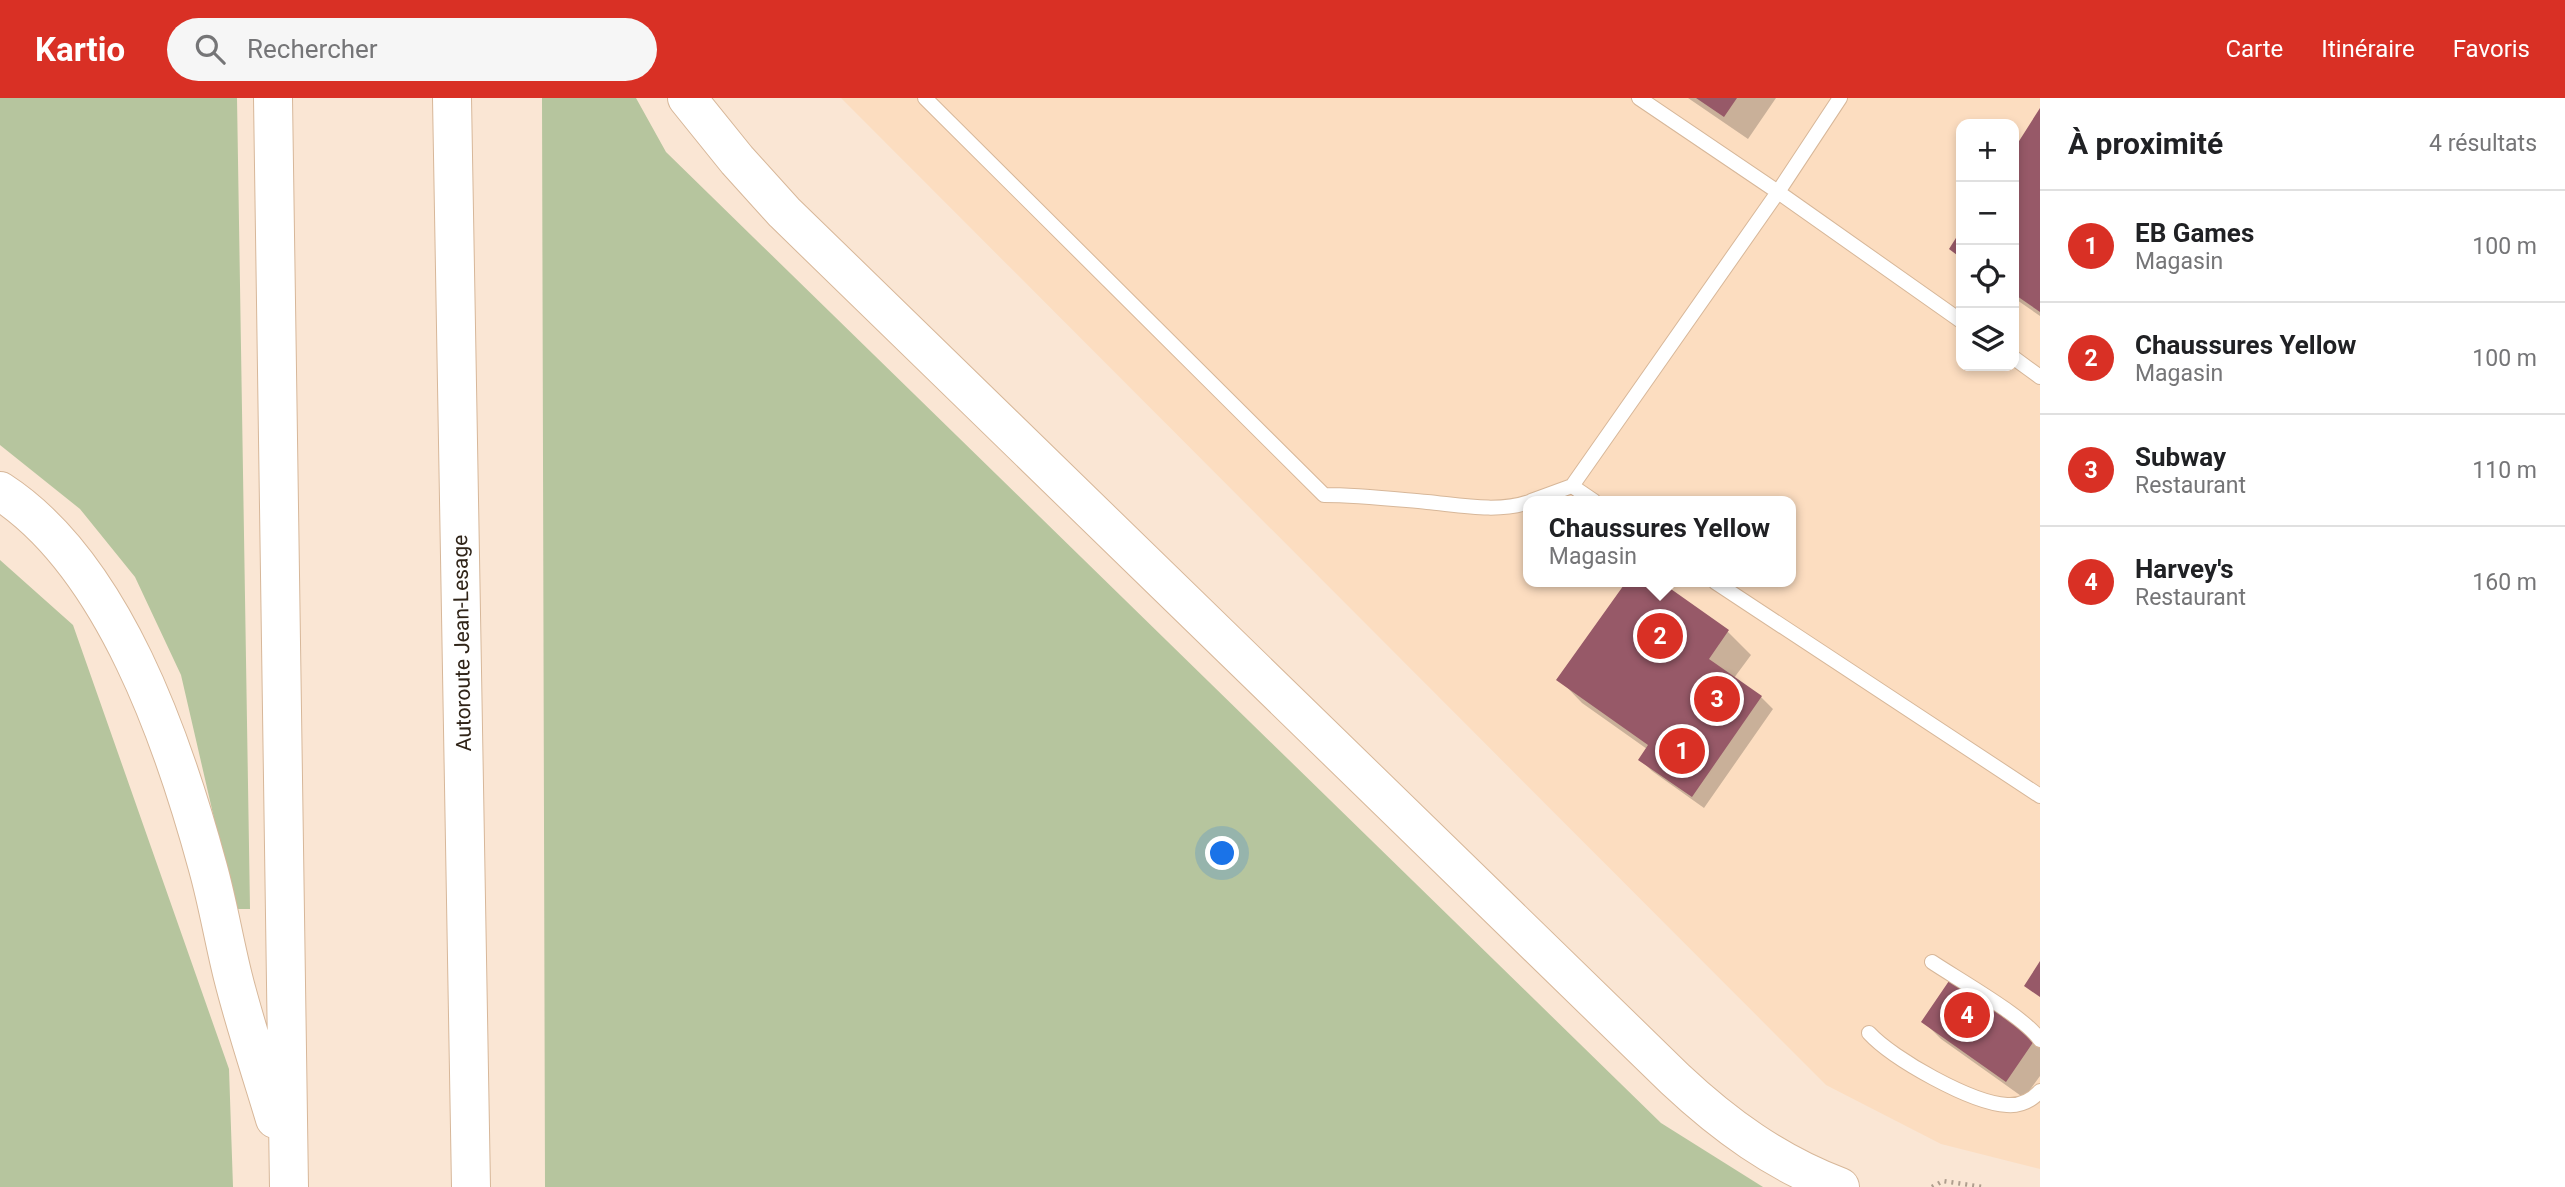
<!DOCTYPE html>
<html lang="fr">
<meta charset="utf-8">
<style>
body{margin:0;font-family:Roboto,sans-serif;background:#f6f6f6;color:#202124}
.controls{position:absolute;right:21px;top:21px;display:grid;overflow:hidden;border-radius:14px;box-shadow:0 4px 10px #0003}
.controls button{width:63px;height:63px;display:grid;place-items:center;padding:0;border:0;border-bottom:2px solid #e0e0e0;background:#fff;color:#202124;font:35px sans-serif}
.you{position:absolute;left:1223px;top:756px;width:24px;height:24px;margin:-18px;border:5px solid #fff;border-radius:50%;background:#1a73e8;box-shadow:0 0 0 10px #1a73e833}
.badge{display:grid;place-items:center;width:46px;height:46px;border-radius:50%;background:#d93025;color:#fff;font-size:23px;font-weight:700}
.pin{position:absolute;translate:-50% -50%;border:4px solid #fff;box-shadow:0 2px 7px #0006}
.popup{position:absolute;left:1523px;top:398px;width:273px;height:91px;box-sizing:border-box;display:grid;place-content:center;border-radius:14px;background:#fff;filter:drop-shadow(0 2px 5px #0005);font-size:23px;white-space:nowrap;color:#757577}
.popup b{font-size:26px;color:#202124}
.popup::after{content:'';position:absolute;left:50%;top:100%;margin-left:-14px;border:14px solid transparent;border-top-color:#fff}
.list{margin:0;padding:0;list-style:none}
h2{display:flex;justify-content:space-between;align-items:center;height:91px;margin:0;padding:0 28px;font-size:30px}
h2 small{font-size:23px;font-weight:400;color:#757577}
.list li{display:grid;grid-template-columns:46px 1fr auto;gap:21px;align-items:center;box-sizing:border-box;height:112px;padding:0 28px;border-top:2px solid #e0e0e0}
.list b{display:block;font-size:26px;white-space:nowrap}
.list p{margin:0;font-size:23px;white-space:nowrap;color:#757577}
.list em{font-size:23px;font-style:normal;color:#757577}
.icon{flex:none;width:38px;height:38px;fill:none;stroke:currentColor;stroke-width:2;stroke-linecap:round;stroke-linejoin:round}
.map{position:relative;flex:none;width:2040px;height:1089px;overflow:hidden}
header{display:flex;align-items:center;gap:42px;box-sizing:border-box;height:98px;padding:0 35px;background:#d93025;color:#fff}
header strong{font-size:33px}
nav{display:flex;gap:38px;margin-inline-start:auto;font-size:24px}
.search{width:490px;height:63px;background:#f6f6f6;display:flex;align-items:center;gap:18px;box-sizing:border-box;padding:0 24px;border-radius:38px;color:#757577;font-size:26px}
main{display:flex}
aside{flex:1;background:#fff}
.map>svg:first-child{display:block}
.built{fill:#fcddc0;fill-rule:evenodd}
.green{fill:#b6c59e}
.shadow{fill:#0003}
.building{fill:#975968}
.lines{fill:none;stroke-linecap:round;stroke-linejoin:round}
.service-casing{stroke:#d7b799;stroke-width:16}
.motorway-casing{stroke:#d7b799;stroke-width:40}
.path{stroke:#af9e8e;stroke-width:4.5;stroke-dasharray:2 5;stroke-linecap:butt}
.service{stroke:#fff;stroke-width:14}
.motorway{stroke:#fff;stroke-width:38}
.labels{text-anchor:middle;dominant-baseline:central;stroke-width:7;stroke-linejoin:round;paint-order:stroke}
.street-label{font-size:21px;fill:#302418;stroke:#fff}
</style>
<header>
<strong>Kartio</strong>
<div class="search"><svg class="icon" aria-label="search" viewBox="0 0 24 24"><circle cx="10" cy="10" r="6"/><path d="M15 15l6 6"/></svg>Rechercher</div>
<nav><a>Carte</a><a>Itinéraire</a><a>Favoris</a></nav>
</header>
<main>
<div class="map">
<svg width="2040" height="1089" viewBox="0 0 2040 1089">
<rect width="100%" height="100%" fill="#fae6d4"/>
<path class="built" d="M 841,0 L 2040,0 L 2040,1071 L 1941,1046 L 1826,987 ZM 1961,26 L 2014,26 L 2014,268 L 1961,268 ZM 1529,403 L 1791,403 L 1791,484 L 1529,484 Z"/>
<path class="green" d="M 0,0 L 237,0 L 250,811 L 235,811 L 181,577 L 135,479 L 80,411 L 0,347 Z
M 542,0 L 636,0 L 666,54 L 1661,1025 L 1763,1089 L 545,1089 Z
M 0,462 L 73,527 L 229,971 L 233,1089 L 0,1089 Z"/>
<path class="shadow" d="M 1688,0 L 1776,0 L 1748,41 Z
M 2040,13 L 2040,218 L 2014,200 L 2014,54 Z
M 1628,484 L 1658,484 L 1728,534 L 1751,557 L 1734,580 L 1761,599 L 1773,611 L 1704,710 L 1652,673 L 1640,661 L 1647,651 L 1582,605 L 1559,581 Z
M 1952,882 L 2040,947 L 2040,978 L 2024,1000 L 1941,941 L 1923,923 Z"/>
<path class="building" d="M 1696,0 L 1737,0 L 1724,19 Z
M 2040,10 L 2040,214 L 2014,196 L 2014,51 Z
M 1961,132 L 1961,160 L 1949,151 Z
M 1626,484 L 1661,484 L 1729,532 L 1709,561 L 1762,598 L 1692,699 L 1638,662 L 1648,647 L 1556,582 Z
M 2040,863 L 2040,899 L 2024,888 Z
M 1951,880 L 2036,940 L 2006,984 L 1921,924 Z"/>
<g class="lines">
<defs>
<path id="service" d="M 925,0 L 1324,397 C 1359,397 1393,401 1427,404 C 1459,407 1498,415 1529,404
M 1639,0 L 1778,94 L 1961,223
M 2014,260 L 2040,279
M 1572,388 L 1594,403
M 1531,403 L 1572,388 L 1778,94 L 1840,0
M 1715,484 L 2040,698
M 1932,864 C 1959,882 2025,919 2040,942
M 1869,935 C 1893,961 1971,1005 2007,1007 C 2020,1008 2031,1003 2040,993"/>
<path id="motorway" d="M 273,0 L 289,1089
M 452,0 L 471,1089
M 687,0 L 737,62 L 784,114 L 1675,981 C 1724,1027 1776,1065 1840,1089
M 0,393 C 114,467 174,645 208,770 C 218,806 224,843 233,879 C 245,927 261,974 275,1021"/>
</defs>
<use href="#service" class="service-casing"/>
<use href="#motorway" class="motorway-casing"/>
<path class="path" d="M 1932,1089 L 1943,1083 L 1983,1089"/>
<use href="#service" class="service"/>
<use href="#motorway" class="motorway"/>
</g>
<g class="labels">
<g class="street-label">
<text transform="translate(462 545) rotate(-91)">Autoroute Jean-Lesage</text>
</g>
</g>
</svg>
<div class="controls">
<button>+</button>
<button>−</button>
<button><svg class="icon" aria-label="locate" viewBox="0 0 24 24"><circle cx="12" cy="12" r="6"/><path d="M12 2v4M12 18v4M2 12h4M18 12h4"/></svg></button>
<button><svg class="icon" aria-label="layers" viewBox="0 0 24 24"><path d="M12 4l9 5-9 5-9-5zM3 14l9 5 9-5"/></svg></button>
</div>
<div class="you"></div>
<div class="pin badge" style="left:1682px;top:653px">1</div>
<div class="pin badge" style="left:1660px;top:538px">2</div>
<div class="popup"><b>Chaussures Yellow</b>Magasin</div>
<div class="pin badge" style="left:1717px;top:601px">3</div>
<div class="pin badge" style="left:1967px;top:917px">4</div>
</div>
<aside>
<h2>À proximité<small>4 résultats</small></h2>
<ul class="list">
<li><span class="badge">1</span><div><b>EB Games</b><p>Magasin</p></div><em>100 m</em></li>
<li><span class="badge">2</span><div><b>Chaussures Yellow</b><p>Magasin</p></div><em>100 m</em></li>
<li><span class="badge">3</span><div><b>Subway</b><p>Restaurant</p></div><em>110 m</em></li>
<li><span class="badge">4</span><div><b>Harvey's</b><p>Restaurant</p></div><em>160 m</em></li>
</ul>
</aside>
</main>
